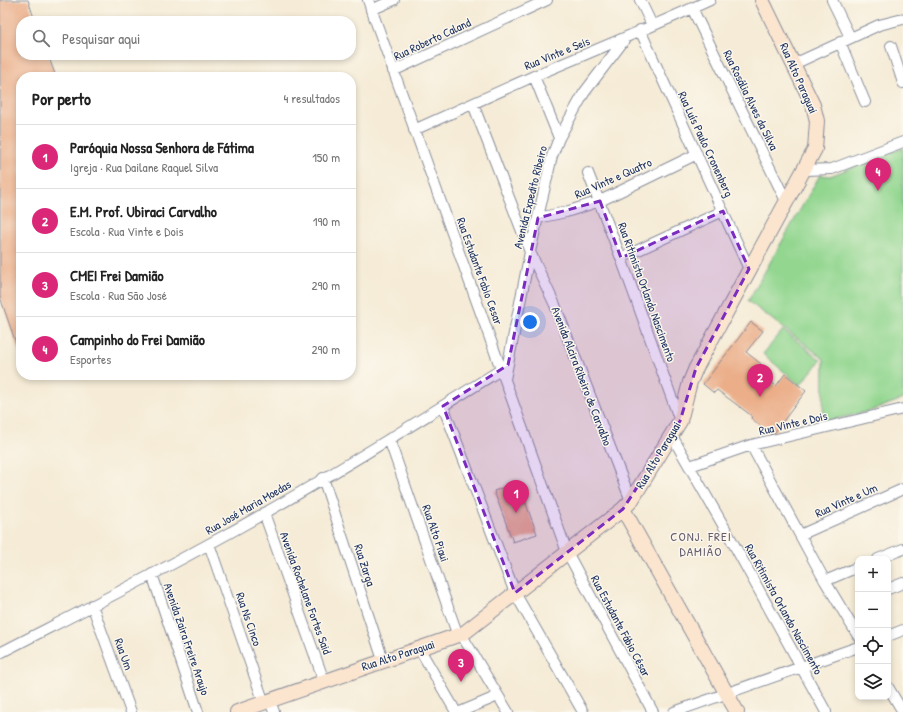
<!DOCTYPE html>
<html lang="pt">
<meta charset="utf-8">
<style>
body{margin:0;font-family:"Patrick Hand",sans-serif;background:#f2f2f2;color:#222}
.controls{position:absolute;right:12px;bottom:12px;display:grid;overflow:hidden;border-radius:8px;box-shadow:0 2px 6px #0003}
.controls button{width:36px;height:36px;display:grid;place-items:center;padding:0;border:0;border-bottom:1px solid #e0e0e0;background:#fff;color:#222;font:20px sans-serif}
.you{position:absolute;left:530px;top:322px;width:14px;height:14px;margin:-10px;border:3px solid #fff;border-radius:50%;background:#1a73e8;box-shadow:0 0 0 6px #1a73e833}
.badge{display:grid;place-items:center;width:26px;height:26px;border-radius:50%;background:#db2777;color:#fff;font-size:13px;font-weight:700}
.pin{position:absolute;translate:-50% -33px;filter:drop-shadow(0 1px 2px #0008)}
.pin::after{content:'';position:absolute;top:21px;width:14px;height:12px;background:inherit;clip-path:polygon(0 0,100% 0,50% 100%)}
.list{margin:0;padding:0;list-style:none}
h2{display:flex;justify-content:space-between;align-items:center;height:52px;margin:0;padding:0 16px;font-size:17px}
h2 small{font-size:13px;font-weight:400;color:#767676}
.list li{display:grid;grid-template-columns:26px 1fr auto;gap:12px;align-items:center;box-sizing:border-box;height:64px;padding:0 16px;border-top:1px solid #e0e0e0}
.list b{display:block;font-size:15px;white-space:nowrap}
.list p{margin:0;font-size:13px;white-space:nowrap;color:#767676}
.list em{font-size:13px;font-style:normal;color:#767676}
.icon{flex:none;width:22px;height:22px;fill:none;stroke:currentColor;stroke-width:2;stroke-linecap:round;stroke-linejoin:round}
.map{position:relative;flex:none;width:903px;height:712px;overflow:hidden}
.search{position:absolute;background:#fff;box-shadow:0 2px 6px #0003;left:16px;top:16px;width:340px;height:44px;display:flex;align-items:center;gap:10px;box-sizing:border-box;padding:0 14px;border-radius:16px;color:#767676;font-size:15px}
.panel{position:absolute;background:#fff;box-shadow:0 2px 6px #0003;left:16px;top:72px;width:340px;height:308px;border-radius:16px}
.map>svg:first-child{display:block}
.green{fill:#92d68f;stroke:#568276}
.building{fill:#ebae89}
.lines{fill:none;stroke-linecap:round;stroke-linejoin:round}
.street-casing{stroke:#888d9a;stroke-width:12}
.secondary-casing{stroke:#888d9a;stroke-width:16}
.street{stroke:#fff;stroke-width:10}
.secondary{stroke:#fce5cf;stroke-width:14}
.marked{fill:#7b2cbf;fill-opacity:0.2;stroke:#7b2cbf;stroke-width:3;stroke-dasharray:8 5;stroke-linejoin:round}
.labels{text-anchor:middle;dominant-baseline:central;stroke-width:3;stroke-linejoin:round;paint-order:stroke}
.street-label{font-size:12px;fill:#1b2f5e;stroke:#fbf7ec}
.neighbourhood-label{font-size:13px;letter-spacing:1px;fill:#645b6d;stroke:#fbf7ec}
</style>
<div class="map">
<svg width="903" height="712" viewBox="0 0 903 712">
<rect width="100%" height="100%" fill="#fbf7ec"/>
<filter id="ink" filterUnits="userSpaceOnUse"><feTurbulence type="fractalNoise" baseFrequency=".025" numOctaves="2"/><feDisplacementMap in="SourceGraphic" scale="8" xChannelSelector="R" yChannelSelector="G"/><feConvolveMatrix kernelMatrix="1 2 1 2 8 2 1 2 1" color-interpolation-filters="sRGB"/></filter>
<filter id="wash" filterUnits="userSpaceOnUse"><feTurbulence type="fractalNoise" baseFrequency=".012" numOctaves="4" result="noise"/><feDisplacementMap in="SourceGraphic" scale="16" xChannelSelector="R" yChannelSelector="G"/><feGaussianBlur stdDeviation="0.9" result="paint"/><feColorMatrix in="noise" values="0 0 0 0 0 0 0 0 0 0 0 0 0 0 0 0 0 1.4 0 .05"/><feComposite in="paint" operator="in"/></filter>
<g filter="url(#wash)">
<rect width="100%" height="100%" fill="#f5ebd6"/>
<path class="green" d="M 903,148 L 903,399 L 870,411 L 823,422 L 824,359 L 748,301 L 820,175 L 830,176 Z
M 783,330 L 821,360 L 800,385 L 763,354 Z"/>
<g id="blocks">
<path class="building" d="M 0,0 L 28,0 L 35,21 L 21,21 L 21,55 L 48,55 L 56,77 L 21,77 L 20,355 L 0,297 Z
M 751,322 L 763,331 L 746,352 L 761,364 L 756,370 L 776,386 L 785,374 L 806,391 L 774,433 L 770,434 L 751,418 L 752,416 L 717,390 L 714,393 L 703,384 Z
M 518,482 L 537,534 L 513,542 L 494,491 Z"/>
</g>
</g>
<g filter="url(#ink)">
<use href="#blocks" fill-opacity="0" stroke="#888d9a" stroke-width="1"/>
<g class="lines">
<defs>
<path id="street" d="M 368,0 L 567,552 L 653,712
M 640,0 L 652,25
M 832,0 L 850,37
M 692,8 L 787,203
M 371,10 L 394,0
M 640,30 L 749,269
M 840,42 L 865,102
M 891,46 L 903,83
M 794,64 L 879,25 L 903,19
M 393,71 L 547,0
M 534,76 L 559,138
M 473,104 L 530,252 L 555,305 L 631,501
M 414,130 C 454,112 494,94 534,76 C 593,51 652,27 710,0
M 805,170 L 832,169 L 903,142
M 588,173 L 621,258 L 680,421
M 538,218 L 566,212 L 600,201 L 697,154
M 621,258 L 723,211
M 505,379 L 530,252 L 552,156 L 559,138 L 584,93 L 625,39
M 443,406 L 515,593 L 583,712
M 672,436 L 727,532 L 826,712
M 389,439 L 458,636
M 751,445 L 825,581 L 858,636
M 690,466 L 751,445 L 903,409
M 323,478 L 383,660
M 264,513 L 324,681
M 800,535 L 903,489
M 209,544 L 264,703
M 878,559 L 903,549
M 152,574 L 198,712
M 825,581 L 858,567
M 888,589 L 903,583
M 92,605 L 131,712
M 461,634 L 508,712
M 888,636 L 903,630
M 419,648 L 456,712
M 0,653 C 70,617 140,582 209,544 C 309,490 406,429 502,369
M 888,687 L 903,712
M 270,701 L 274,712
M 460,712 L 498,696
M 674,712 L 858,647"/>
<path id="secondary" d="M 623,509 L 737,712
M 237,712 L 464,633 L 623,509 L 631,501 L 680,421 L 690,382 L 696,368 L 815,149 L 817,121 L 813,105 L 762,0"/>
</defs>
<use href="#street" class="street-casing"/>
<use href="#secondary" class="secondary-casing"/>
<use href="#street" class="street"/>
<use href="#secondary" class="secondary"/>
</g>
</g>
<path class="marked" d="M 600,201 L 621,258 L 723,211 L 749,269 L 696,368 L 680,421 L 623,509 L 515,593 L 443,406 L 508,365 L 538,218 Z"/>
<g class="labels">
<g class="street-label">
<text transform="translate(432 39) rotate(-25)">Rua Roberto Caland</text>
<text transform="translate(557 53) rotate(-22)">Rua Vinte e Seis</text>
<text transform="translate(799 78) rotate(66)">Rua Alto Paraguai</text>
<text transform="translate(751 100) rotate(64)">Rua Rosália Alves da Silva</text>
<text transform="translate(706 144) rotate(65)">Rua Luís Paulo Cronenberg</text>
<text transform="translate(613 178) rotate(-24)">Rua Vinte e Quatro</text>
<text transform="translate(530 197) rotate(-76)">Avenida Expedito Ribeiro</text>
<text transform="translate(480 271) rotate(70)">Rua Estudante Fabio Cesar</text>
<text transform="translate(647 292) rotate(70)">Rua Ritimista Orlando Nascimento</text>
<text transform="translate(582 376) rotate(69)">Avenida Alcira Ribeiro de Carvalho</text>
<text transform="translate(793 423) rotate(-13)">Rua Vinte e Dois</text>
<text transform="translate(658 455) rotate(-59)">Rua Alto Paraguai</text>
<text transform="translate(846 500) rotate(-24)">Rua Vinte e Um</text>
<text transform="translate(248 507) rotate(-30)">Rua José Maria Moedas</text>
<text transform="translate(436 533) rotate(71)">Rua Alto Piaui</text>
<text transform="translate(365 565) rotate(72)">Rua Zarga</text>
<text transform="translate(306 593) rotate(70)">Avenida Rochelane Fortes Said</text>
<text transform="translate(784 609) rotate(61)">Rua Ritimista Orlando Nascimento</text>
<text transform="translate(249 619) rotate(71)">Rua Ns Cinco</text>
<text transform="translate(621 626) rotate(62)">Rua Estudante Fábio César</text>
<text transform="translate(187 639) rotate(71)">Avenida Zaira Freire Araujo</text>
<text transform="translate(124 654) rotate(70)">Rua Um</text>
<text transform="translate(398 655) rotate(-18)">Rua Alto Paraguai</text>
</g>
<g class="neighbourhood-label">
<text x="701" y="536">CONJ. FREI<tspan x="701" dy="15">DAMIÃO</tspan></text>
</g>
</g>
</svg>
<div class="controls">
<button>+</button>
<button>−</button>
<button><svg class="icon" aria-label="locate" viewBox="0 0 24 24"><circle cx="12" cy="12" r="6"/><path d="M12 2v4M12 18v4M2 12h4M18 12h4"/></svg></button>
<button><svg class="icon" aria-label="layers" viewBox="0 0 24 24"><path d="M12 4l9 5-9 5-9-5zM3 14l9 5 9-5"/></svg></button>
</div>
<div class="you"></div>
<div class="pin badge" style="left:516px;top:513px">1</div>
<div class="pin badge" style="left:760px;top:397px">2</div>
<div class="pin badge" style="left:461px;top:682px">3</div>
<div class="pin badge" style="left:878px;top:191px">4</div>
<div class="search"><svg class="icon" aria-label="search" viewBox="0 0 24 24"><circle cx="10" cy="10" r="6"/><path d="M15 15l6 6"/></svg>Pesquisar aqui</div>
<section class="panel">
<h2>Por perto<small>4 resultados</small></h2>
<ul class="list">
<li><span class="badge">1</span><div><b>Paróquia Nossa Senhora de Fátima</b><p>Igreja · Rua Dailane Raquel Silva</p></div><em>150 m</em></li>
<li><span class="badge">2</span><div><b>E.M. Prof. Ubiraci Carvalho</b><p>Escola · Rua Vinte e Dois</p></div><em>190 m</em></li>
<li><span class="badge">3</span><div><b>CMEI Frei Damião</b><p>Escola · Rua São José</p></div><em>290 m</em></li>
<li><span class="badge">4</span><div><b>Campinho do Frei Damião</b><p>Esportes</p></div><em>290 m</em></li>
</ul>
</section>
</div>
